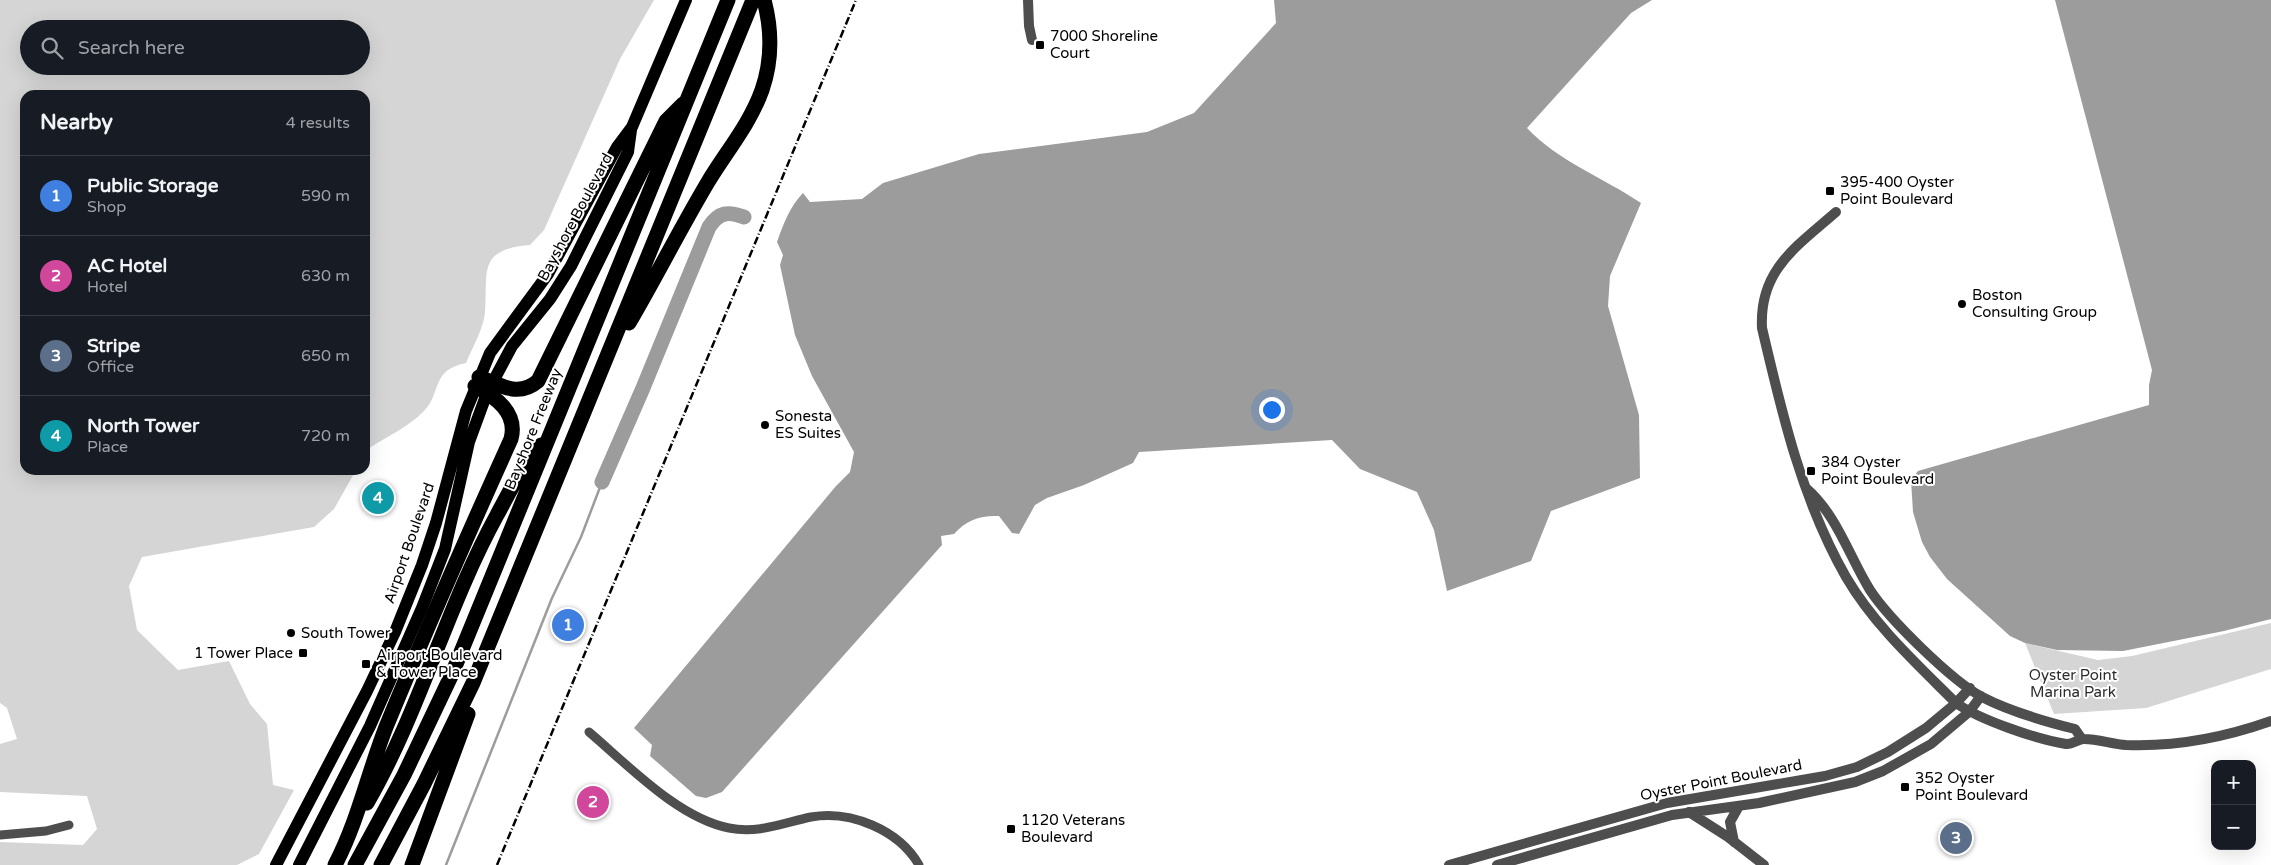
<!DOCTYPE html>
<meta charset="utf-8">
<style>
body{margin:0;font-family:"Varela Round",sans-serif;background:#242831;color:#f1f3f6}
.controls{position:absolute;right:15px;bottom:15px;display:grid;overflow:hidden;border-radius:10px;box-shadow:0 5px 20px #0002}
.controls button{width:45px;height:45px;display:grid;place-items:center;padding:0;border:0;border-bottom:1px solid #363941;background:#171b24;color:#f1f3f6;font:25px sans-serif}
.you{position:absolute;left:1271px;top:409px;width:18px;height:18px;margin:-12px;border:4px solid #fff;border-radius:50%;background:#1a73e8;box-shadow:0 0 0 8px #1a73e833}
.badge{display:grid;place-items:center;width:32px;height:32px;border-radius:50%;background:#2563eb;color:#fff;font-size:16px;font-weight:700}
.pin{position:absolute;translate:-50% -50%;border:2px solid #fff;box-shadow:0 1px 5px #0006}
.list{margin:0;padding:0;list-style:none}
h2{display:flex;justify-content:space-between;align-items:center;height:65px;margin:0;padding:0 20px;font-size:21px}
h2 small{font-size:16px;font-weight:400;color:#9ea1a6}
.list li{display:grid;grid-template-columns:32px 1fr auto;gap:15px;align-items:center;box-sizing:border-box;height:80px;padding:0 20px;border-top:1px solid #363941}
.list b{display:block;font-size:19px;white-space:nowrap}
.list p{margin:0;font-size:16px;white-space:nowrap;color:#9ea1a6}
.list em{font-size:16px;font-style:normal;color:#9ea1a6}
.icon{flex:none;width:28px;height:28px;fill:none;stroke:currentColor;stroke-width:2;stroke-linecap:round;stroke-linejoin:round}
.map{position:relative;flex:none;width:2271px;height:865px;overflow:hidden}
.search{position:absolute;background:#171b24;box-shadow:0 5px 20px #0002;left:20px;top:20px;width:350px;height:55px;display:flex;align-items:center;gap:12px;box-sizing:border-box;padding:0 18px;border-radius:28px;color:#9ea1a6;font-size:19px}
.panel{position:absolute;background:#171b24;box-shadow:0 5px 20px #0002;left:20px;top:90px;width:350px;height:385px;border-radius:15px}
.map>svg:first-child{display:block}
.green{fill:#d5d5d5;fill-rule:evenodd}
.water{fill:#9c9c9c}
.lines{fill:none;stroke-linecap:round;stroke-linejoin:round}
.stream{stroke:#9c9c9c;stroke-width:2.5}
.river{stroke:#9c9c9c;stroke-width:15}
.minor{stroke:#4e4e4e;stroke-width:9}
.tertiary{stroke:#4e4e4e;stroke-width:10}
.primary{stroke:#000;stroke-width:12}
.motorway{stroke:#000;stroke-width:15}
.rail{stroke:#000;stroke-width:2.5;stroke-dasharray:8 2.5 1 2.5;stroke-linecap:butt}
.poi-dot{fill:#000;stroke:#fff;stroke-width:2}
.labels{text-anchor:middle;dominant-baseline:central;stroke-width:4;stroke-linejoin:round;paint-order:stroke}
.poi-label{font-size:15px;fill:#000;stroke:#fff;text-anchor:start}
.street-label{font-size:15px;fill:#000;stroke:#fff}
.park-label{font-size:15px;fill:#2c2c2c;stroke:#fff}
</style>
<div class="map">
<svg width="2271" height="865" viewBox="0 0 2271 865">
<rect width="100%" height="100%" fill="#fff"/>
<path class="green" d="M 0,0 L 654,0 L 620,59 L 544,230 L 530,245 C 477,249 488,272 485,312 C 484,328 472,348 466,363 C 430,370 442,394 423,412 C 408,427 386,437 368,449 L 365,454 L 365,95 L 25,95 L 25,470 L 356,470 L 334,509 L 314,527 L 142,557 L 129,586 L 137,630 L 178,670 L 229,661 L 250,704 L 267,724 L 273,785 L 294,790 L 259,854 L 237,865 L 0,865 L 0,842 L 83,845 L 97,829 L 87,796 L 0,792 L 0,744 L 17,739 L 7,708 L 0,703 ZM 29,29 L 361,29 L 361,66 L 29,66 Z
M 2271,623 L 2271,669 L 2146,708 L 2054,714 L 2025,643 L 2098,660 L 2132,656 Z"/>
<path class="water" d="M 1274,0 L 1652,0 L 1631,13 L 1527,128 C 1558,161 1604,178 1641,203 L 1610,276 L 1608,306 L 1639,415 L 1640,478 L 1551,511 L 1531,561 L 1447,591 L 1434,530 L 1417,492 L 1360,469 L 1332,440 L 1139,452 L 1133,463 L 1084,485 L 1047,498 L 1035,505 L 1019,534 L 1012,533 L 999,516 C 981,515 966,520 954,534 L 941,536 L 942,545 L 722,792 L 706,798 L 696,796 L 650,756 L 652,745 L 634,728 L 836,486 L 850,472 L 854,452 L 812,376 L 795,335 L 780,265 L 783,255 L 777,242 C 783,225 790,206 803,193 L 810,202 L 862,199 L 883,183 L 979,154 L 1147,132 L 1194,113 L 1276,23 Z
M 2055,0 L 2271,0 L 2271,619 L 2224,631 L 2123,651 L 2057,650 L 2025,643 L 2010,636 L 1947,579 L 1930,557 L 1922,542 L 1913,512 L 1911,480 L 1918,471 L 2149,405 L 2149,385 L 2152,370 Z"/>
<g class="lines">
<path class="stream" d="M 446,865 L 552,598 L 581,537 L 602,482"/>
<path class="river" d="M 602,482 L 643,388 L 709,227 C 719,212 728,211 744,217"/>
<path class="minor" d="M 589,732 C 628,765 678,818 729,828 C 758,834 783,823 811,817 C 851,810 899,830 919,865
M 0,835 L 46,831 L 69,825"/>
<path class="tertiary" d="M 1028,0 L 1029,26 L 1032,40
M 1836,212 C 1796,247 1759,270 1762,328 C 1782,414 1802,500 1846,577 C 1874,625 1917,664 1956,703 C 1980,720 2036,739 2066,744 C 2072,745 2078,739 2084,739 C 2098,739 2112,744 2126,745 C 2176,747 2223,738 2271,721
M 1806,488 C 1837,515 1849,556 1870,590 C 1889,619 1951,680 1982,697 C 2011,712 2043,721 2075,729 L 2082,739
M 1689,812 L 1728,837 L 1764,865
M 1734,842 L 1730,822 L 1739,806
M 1449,865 L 1667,803 L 1825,776 L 1857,767 L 1888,752 L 1926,728 L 1956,703 L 1970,688
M 1497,865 L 1672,815 L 1759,803 L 1855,782 L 1883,771 L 1931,744 L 1969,712 L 1981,696"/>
<path class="primary" d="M 276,865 L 367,691 L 395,632 L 422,565 L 436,523 L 466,411 L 490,353 L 548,274 L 617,147 L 632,127 L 686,0
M 299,865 L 370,726 L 422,608 L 445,549 L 469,442 L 487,393 L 512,346 L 550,299 L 571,266 L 628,152 L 631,130"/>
<path class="motorway" d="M 629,323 C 656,277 680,229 708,182 C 726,152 750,124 762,90 C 772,61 772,30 764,0
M 479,377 C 501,385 518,398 538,381 L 666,121 L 683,104
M 367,803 C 420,711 446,608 497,515 C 510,491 522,466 541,445
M 335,865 C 358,821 368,773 386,727 C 426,630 468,534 511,439 C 518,413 496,397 475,386
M 355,865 L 404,775 L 452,674 L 728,0
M 381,865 L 424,784 L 473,683 L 753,0
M 412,865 L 468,714"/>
<path class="rail" d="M 497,865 L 856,0"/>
</g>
<g class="poi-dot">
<rect x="1035" y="40" width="10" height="10" rx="2.5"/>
<rect x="1825" y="186" width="10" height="10" rx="2.5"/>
<circle cx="1962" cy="304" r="5"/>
<circle cx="765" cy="425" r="5"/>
<rect x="1806" y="466" width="10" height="10" rx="2.5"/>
<circle cx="291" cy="633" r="5"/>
<rect x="298" y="648" width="10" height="10" rx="2.5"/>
<rect x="361" y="659" width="10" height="10" rx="2.5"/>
<rect x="1900" y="782" width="10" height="10" rx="2.5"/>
<rect x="1006" y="824" width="10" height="10" rx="2.5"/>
</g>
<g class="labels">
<g class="poi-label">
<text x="1050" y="36">7000 Shoreline<tspan x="1050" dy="17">Court</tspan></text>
<text x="1840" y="182">395-400 Oyster<tspan x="1840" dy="17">Point Boulevard</tspan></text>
<text x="1972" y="295">Boston<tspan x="1972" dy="17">Consulting Group</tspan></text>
<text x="775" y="416">Sonesta<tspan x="775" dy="17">ES Suites</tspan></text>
<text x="1821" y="462">384 Oyster<tspan x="1821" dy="17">Point Boulevard</tspan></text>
<text x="301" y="633">South Tower</text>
<text x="293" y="653" text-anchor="end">1 Tower Place</text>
<text x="376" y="655">Airport Boulevard<tspan x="376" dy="17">&amp; Tower Place</tspan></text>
<text x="1915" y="778">352 Oyster<tspan x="1915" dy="17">Point Boulevard</tspan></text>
<text x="1021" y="820">1120 Veterans<tspan x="1021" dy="17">Boulevard</tspan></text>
</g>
<g class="street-label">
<text transform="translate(575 217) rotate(-62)">Bayshore Boulevard</text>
<text transform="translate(533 429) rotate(-68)">Bayshore Freeway</text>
<text transform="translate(409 543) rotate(-71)">Airport Boulevard</text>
<text transform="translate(1721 780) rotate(-11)">Oyster Point Boulevard</text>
</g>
<g class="park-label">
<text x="2073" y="675">Oyster Point<tspan x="2073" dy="17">Marina Park</tspan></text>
</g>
</g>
</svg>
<div class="controls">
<button>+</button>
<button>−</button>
</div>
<div class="you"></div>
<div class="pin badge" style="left:568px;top:625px;background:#3f7fe0">1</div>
<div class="pin badge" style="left:593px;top:802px;background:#d1479c">2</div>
<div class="pin badge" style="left:1956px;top:838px;background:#5c6f8a">3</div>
<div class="pin badge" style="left:378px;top:498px;background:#0f9aa8">4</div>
<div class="search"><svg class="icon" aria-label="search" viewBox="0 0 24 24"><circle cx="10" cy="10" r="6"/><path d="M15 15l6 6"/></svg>Search here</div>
<section class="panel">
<h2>Nearby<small>4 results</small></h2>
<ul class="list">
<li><span class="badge" style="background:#3f7fe0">1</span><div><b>Public Storage</b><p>Shop</p></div><em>590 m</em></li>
<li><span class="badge" style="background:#d1479c">2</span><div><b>AC Hotel</b><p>Hotel</p></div><em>630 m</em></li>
<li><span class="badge" style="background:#5c6f8a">3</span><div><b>Stripe</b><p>Office</p></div><em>650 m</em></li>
<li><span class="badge" style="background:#0f9aa8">4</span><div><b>North Tower</b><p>Place</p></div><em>720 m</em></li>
</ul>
</section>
</div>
